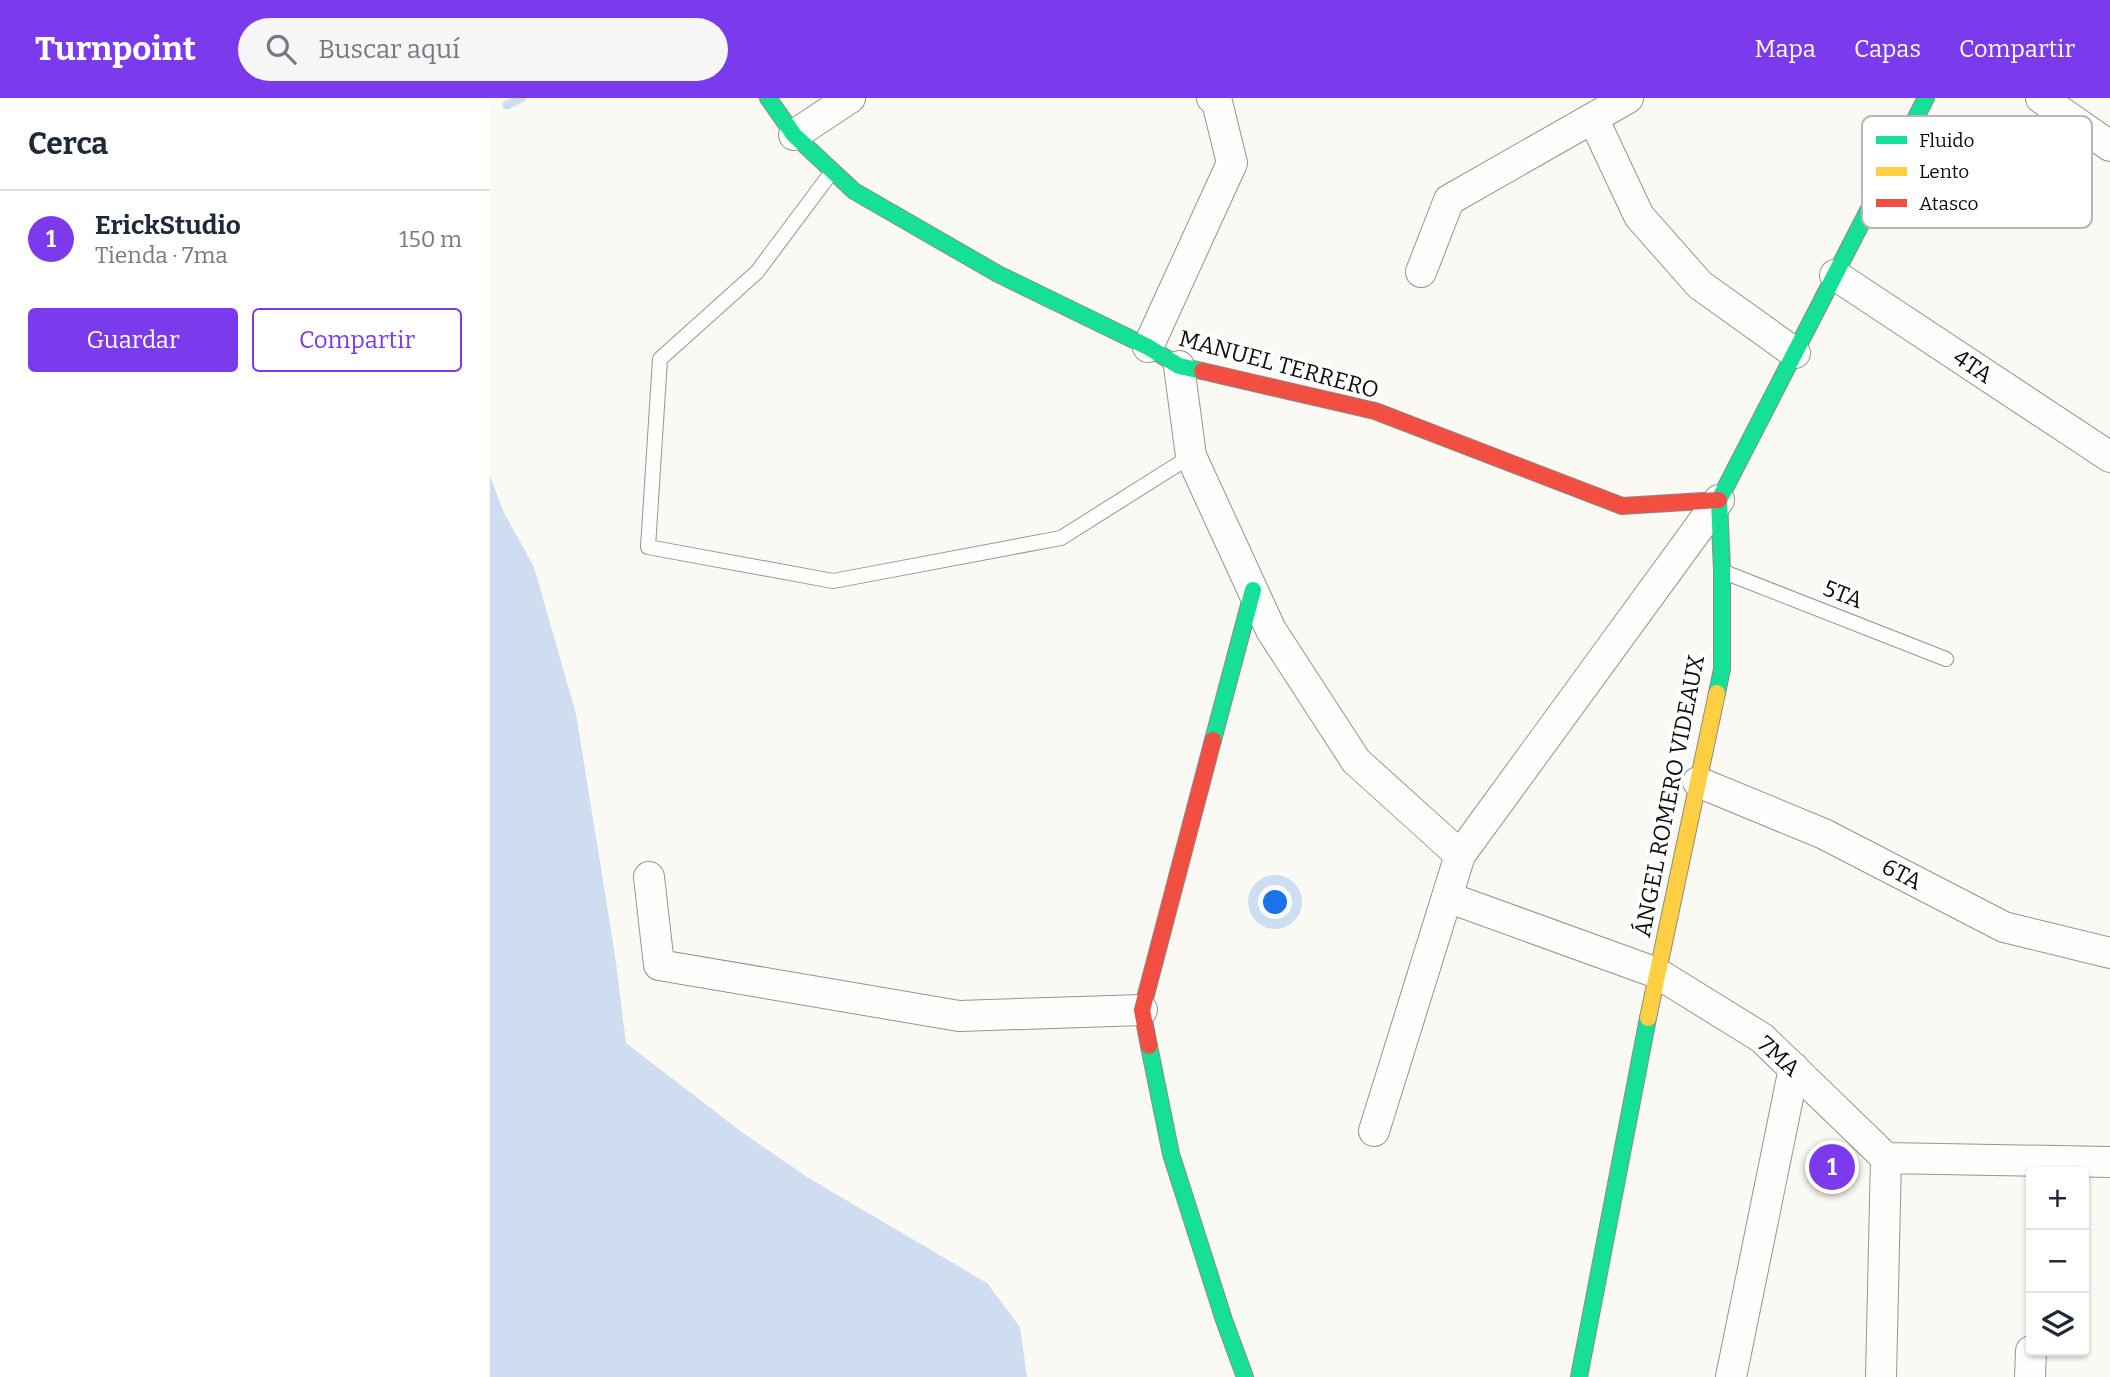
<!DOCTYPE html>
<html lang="es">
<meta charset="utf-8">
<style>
body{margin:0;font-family:Bitter,serif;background:#f6f6f7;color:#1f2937}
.controls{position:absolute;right:21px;bottom:21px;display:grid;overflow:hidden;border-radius:7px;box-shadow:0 2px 5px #0004}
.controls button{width:63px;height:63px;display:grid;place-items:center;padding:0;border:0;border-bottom:2px solid #e0e1e3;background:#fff;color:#1f2937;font:35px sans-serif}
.you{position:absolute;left:786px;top:805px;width:24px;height:24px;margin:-18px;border:5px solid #fff;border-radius:50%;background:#1a73e8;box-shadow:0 0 0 10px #1a73e833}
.badge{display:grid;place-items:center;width:46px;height:46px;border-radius:50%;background:#7c3aed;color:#fff;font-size:23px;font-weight:700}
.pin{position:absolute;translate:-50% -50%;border:4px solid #fff;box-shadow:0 2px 7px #0006}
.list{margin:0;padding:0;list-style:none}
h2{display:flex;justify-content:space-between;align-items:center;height:91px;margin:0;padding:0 28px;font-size:30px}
h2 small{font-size:23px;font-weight:400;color:#747a83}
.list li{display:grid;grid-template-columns:46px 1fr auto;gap:21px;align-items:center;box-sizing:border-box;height:98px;padding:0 28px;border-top:2px solid #e0e1e3}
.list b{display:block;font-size:26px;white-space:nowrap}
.list p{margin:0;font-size:23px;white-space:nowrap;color:#747a83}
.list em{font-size:23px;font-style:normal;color:#747a83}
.actions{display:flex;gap:14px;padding:21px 28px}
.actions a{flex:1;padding:16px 0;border:2px solid #7c3aed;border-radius:7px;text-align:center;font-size:24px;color:#7c3aed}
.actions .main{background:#7c3aed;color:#fff}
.icon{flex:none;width:38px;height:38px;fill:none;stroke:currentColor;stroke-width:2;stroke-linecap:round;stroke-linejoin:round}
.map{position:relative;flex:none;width:1620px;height:1279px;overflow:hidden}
header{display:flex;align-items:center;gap:42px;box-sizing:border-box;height:98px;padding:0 35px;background:#7c3aed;color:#fff}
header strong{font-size:33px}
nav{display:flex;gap:38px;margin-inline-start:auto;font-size:24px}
.search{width:490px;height:63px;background:#f6f6f7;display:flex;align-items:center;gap:18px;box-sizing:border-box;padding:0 24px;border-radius:38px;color:#747a83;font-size:26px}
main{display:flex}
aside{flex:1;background:#fff}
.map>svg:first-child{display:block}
.water{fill:#cedef0}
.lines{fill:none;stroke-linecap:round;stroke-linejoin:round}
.stream{stroke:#cedef0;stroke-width:9}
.lane-casing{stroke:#949491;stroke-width:16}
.street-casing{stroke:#949491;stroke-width:32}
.fast-casing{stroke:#8b8a88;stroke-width:18}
.slow-casing{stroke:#8b8a88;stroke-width:18}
.jam-casing{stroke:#8b8a88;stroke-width:18}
.lane{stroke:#fefefd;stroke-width:14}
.street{stroke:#fefefd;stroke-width:30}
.fast{stroke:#16e098;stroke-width:16}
.slow{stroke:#ffcf43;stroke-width:16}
.jam{stroke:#f24e42;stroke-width:16}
.labels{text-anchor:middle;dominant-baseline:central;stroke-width:7;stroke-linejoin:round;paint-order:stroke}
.street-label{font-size:23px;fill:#0e0e0e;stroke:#fff}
.key{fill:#fff;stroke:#b7b7b7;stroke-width:2}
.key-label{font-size:19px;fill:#0e0e0e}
</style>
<header>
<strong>Turnpoint</strong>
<div class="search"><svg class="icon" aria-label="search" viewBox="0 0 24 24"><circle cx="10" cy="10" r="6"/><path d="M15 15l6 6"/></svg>Buscar aquí</div>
<nav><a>Mapa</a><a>Capas</a><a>Compartir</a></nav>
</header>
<main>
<aside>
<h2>Cerca<small></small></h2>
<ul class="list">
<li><span class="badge">1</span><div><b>ErickStudio</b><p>Tienda · 7ma</p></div><em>150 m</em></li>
</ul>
<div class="actions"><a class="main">Guardar</a><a>Compartir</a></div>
</aside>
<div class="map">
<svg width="1620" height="1279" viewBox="0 0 1620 1279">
<rect width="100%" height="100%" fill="#faf9f3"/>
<path class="water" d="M 0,378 L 14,415 L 44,469 L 86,616 L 125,857 L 136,945 L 253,1035 L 317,1079 L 497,1185 L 530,1229 L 537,1279 L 0,1279 Z"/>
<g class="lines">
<path class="stream" d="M 17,7 L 31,0"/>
<defs>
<path id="lane" d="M 341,75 L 267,174 L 170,261 L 158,449 L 343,483 L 571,440 L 701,358
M 1234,474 L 1456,561"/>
<path id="street" d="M 1551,0 L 1620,48
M 1103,20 L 1149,118 L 1210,187 L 1305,255
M 304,37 L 360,0
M 931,174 L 959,102 L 1138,0
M 1345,177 L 1620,359
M 658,249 L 742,65 L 727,4 L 722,0
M 689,268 L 701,358 L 781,532 L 866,663 L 970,757
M 1208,684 L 1334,736 L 1514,829 L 1620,855
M 159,779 L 169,867 L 469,918 L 652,912
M 957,799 L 1167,875 L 1272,940 L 1396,1060 L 1620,1064
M 884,1033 L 970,757 L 1229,402
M 1241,1279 L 1304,970
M 1391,1279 L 1396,1060
M 1540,1279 L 1541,1253"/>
<path id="fast" d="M 278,0 L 304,37 L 364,93 L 508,176 L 658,249 L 689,268 L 712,273
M 1227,595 L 1232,571 L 1232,473 L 1229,402 L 1436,0
M 723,642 L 763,492
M 659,948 L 681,1056 L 734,1222 L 755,1279
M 1089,1279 L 1158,920"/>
<path id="slow" d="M 1158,920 L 1227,595"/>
<path id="jam" d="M 712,273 L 885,313 L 1132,408 L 1229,402
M 659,948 L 652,912 L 723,642"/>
</defs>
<use href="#lane" class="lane-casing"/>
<use href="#street" class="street-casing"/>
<use href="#fast" class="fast-casing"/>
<use href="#slow" class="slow-casing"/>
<use href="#jam" class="jam-casing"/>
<use href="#lane" class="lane"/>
<use href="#street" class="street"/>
<use href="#fast" class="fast"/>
<use href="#slow" class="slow"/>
<use href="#jam" class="jam"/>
</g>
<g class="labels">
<g class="street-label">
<text transform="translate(789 266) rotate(15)">MANUEL TERRERO</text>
<text transform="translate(1483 268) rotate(34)">4TA</text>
<text transform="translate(1353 496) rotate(21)">5TA</text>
<text transform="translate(1179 698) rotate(-79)">ÁNGEL ROMERO VIDEAUX</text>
<text transform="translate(1412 776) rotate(27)">6TA</text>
<text transform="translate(1289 958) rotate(42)">7MA</text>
</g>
</g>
<rect x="1372" y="18" width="230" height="112" rx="10" class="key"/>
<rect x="1386" y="38" width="31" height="8" fill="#16e098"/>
<rect x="1386" y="69" width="31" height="9" fill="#ffcf43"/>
<rect x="1386" y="101" width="31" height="8" fill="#f24e42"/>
<g class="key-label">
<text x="1429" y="49">Fluido</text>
<text x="1429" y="80">Lento</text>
<text x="1429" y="112">Atasco</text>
</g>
</svg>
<div class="controls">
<button>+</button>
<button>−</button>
<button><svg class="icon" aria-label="layers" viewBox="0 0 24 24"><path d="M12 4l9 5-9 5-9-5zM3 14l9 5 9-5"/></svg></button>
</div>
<div class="you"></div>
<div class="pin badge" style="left:1342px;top:1069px">1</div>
</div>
</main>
